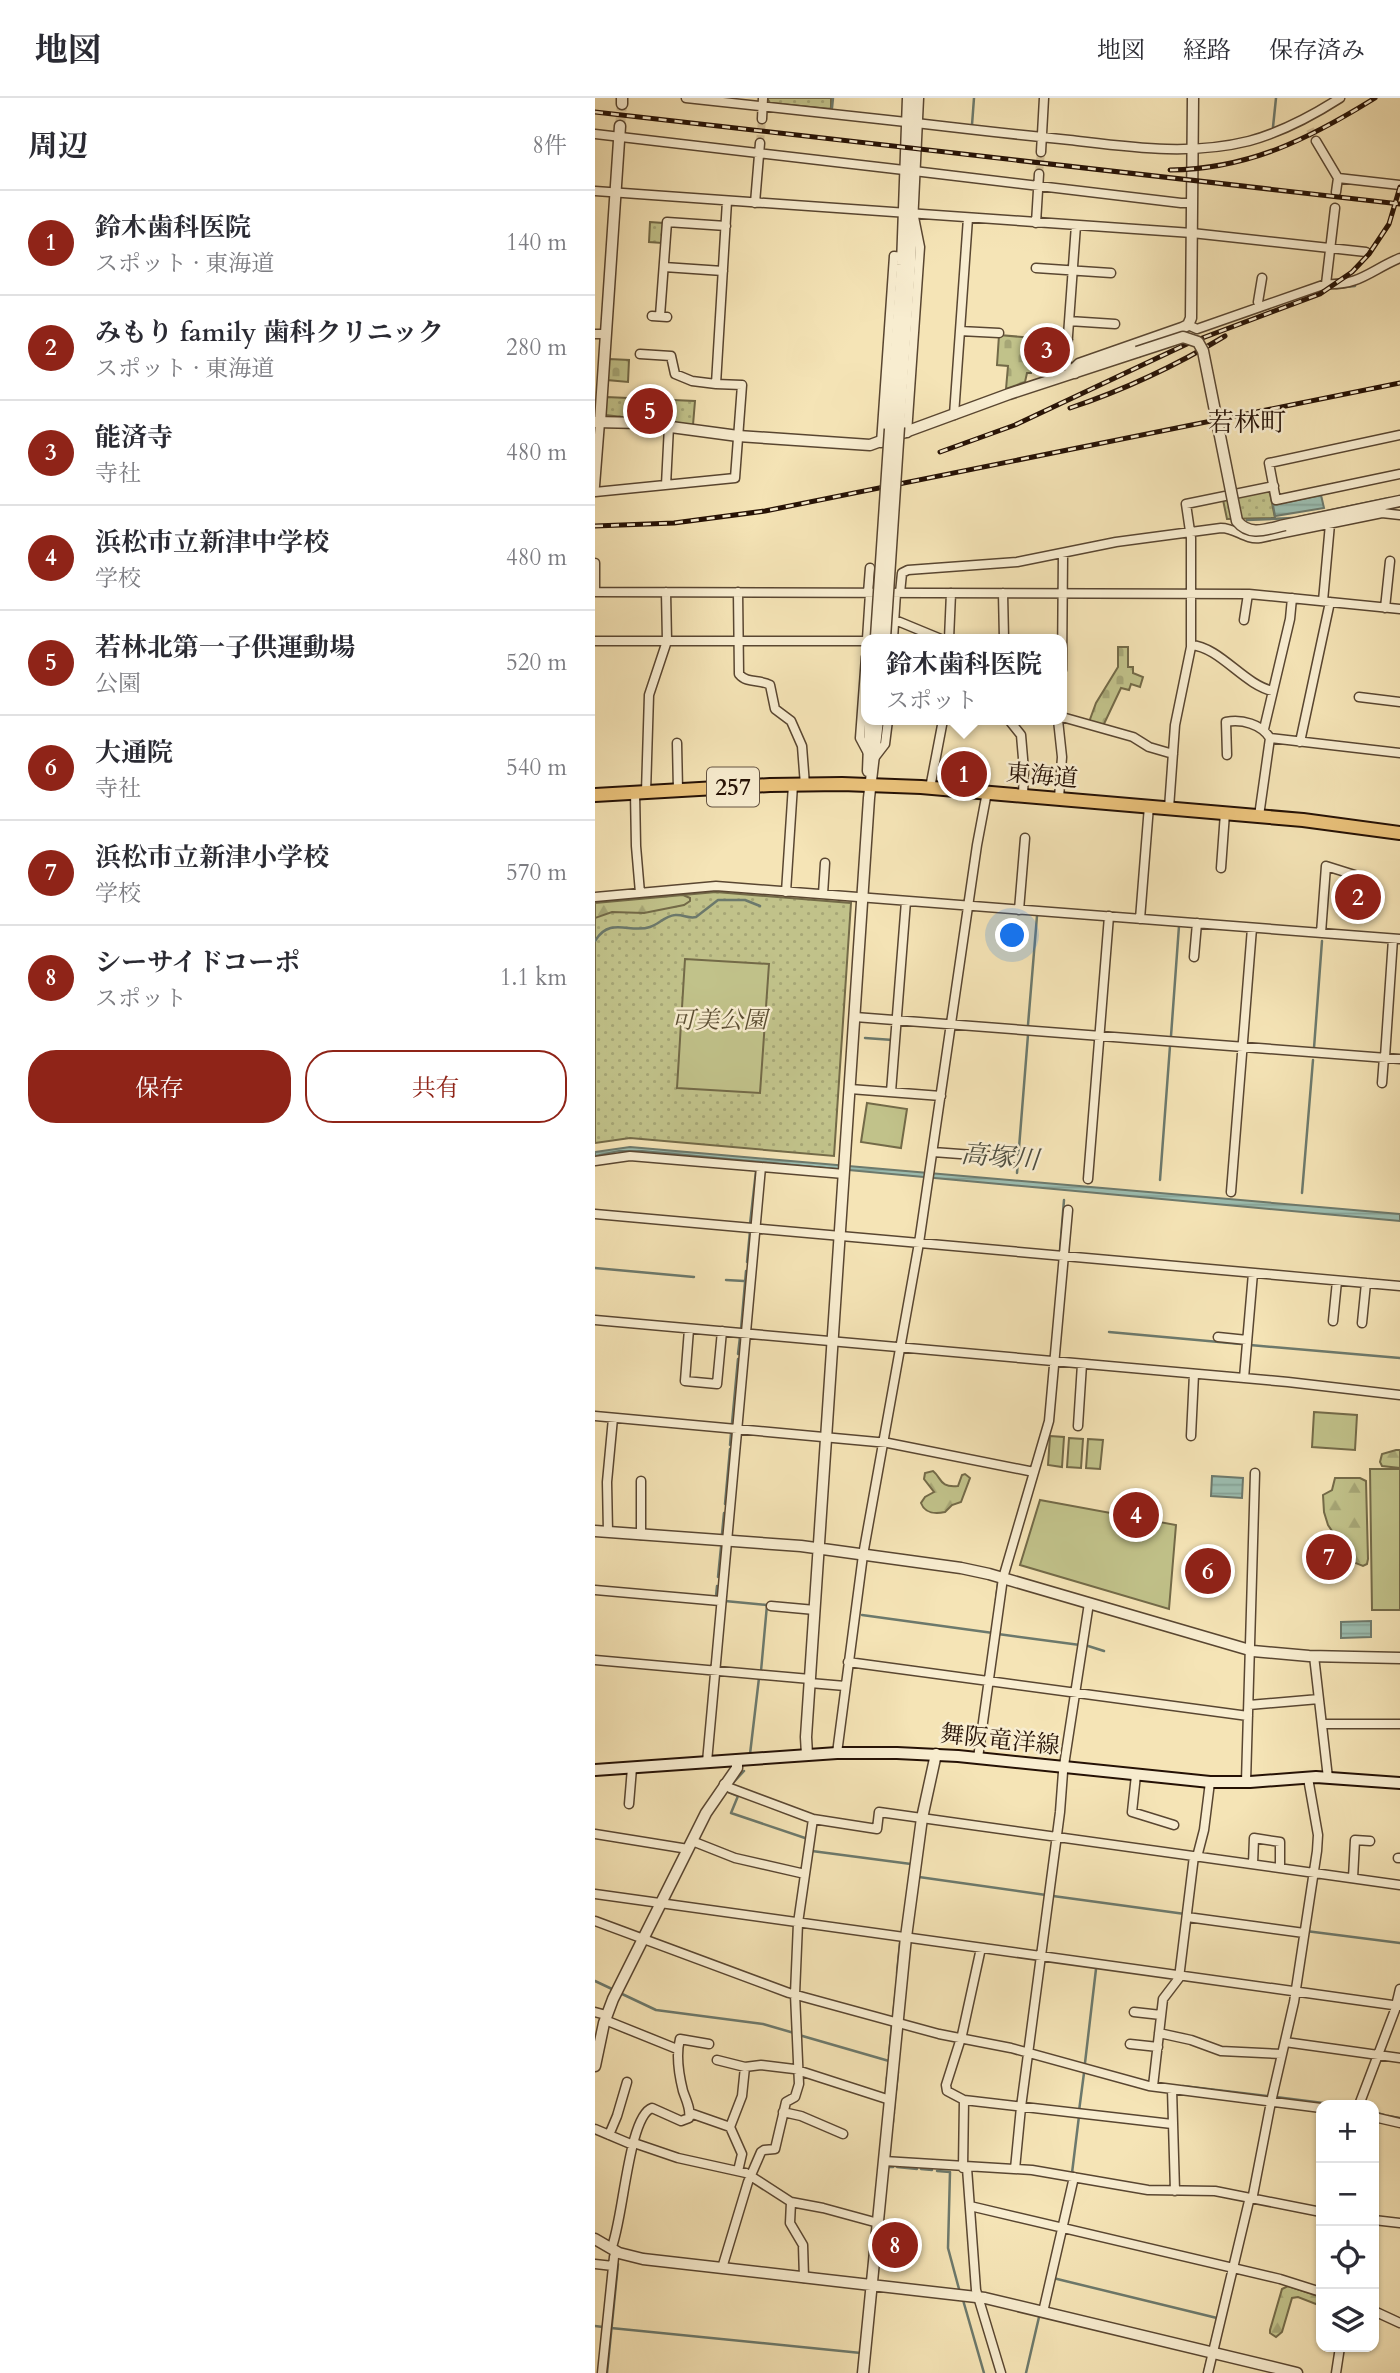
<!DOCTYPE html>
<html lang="ja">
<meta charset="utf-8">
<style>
body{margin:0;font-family:Cardo,"Noto Serif JP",serif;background:#f2f2f3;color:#2b2b33}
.controls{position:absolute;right:21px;bottom:21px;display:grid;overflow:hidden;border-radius:14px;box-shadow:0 2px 5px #0004}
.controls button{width:63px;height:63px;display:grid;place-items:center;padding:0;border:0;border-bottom:2px solid #e1e1e2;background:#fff;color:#2b2b33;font:35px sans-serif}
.you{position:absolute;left:418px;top:838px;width:24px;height:24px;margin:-18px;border:5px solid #fff;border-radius:50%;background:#1a73e8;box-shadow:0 0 0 10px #1a73e833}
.badge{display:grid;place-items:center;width:46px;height:46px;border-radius:50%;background:#8f2418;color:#fff;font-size:23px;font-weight:700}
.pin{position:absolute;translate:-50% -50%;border:4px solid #fff;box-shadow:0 2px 7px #0006}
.popup{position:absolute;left:266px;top:536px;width:206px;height:91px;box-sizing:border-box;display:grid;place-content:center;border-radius:14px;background:#fff;filter:drop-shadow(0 2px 5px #0005);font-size:23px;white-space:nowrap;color:#7c7c81}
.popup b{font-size:26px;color:#2b2b33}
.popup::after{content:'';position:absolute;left:50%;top:100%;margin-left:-14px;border:14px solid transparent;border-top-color:#fff}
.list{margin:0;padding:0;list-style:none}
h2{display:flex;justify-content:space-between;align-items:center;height:91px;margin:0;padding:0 28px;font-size:30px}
h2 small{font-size:23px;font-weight:400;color:#7c7c81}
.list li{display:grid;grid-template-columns:46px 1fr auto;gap:21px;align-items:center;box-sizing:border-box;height:105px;padding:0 28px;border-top:2px solid #e1e1e2}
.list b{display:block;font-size:26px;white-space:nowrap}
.list p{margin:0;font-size:23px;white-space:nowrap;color:#7c7c81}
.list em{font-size:23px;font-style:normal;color:#7c7c81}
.actions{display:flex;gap:14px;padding:21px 28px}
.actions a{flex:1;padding:16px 0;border:2px solid #8f2418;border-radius:28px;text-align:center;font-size:24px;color:#8f2418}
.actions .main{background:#8f2418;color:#fff}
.icon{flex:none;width:38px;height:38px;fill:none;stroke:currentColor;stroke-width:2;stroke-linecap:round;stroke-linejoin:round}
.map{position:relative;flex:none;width:805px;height:2275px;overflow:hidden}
header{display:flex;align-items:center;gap:42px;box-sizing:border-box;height:98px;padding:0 35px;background:#fff;border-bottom:2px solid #e1e1e2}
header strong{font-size:33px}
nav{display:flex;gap:38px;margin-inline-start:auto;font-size:24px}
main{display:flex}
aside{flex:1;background:#fff}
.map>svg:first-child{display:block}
.grass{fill:url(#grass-dots);stroke:#736a48;stroke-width:2}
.forest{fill:url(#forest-firs);stroke:#736a48;stroke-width:2}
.cemetery{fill:url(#cemetery-stones);stroke:#736a48;stroke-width:2}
.garden{fill:#c1c28a;stroke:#736a48;stroke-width:2}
.water{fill:url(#water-rules);stroke:#6c796c;stroke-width:2}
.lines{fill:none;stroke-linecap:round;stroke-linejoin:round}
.stream{stroke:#6c796c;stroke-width:2.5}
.minor-tunnel{stroke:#d6c49b;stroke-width:8;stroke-dasharray:8 4;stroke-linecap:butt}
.tertiary-tunnel{stroke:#d6c49b;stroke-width:10;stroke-dasharray:10 5;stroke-linecap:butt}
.minor-casing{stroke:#594631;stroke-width:11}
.tertiary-casing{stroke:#594631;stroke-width:13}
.secondary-casing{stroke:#251105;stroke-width:14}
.trunk-casing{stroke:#251105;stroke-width:16}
.minor{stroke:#f8edd0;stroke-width:8}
.tertiary{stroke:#f8edd0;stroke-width:10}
.secondary{stroke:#f8edd0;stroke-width:10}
.trunk{stroke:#eac27b;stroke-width:12}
.rail-casing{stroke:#251105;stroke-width:5}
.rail{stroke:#f8edd0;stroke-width:2.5;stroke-dasharray:8;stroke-linecap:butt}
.tertiary-bridge-casing{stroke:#594631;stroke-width:13;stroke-linecap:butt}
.tertiary-bridge{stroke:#f8edd0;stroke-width:10}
.labels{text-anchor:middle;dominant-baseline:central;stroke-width:5;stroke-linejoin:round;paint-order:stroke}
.shield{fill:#f8edd0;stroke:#645342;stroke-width:2}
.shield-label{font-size:23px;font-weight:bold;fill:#251105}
.street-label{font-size:24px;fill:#251105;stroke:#f8edd0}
.park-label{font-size:24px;font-style:italic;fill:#5c4f34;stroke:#f8edd0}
.neighbourhood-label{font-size:26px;fill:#251105;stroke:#f8edd0}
.water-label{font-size:26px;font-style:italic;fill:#4f4e41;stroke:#f8edd0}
</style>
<header>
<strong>地図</strong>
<nav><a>地図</a><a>経路</a><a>保存済み</a></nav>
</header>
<main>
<aside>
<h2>周辺<small>8件</small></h2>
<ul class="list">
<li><span class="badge">1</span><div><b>鈴木歯科医院</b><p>スポット · 東海道</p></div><em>140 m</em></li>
<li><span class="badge">2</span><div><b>みもり family 歯科クリニック</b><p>スポット · 東海道</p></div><em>280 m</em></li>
<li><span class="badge">3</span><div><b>能済寺</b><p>寺社</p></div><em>480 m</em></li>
<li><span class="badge">4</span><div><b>浜松市立新津中学校</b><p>学校</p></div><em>480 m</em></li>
<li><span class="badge">5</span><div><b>若林北第一子供運動場</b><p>公園</p></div><em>520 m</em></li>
<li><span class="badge">6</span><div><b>大通院</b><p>寺社</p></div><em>540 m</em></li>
<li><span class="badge">7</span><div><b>浜松市立新津小学校</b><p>学校</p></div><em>570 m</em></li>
<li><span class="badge">8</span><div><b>シーサイドコーポ</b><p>スポット</p></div><em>1.1 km</em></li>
</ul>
<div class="actions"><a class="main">保存</a><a>共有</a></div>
</aside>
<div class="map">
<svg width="805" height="2275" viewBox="0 0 805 2275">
<defs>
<pattern id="grass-dots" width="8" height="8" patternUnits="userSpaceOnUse" patternTransform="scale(1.75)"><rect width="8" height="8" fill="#c1c28a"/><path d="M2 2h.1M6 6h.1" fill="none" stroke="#a6a676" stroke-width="1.8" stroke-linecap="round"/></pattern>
<pattern id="forest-firs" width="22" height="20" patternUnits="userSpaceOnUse" patternTransform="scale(1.75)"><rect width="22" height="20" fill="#c1c28a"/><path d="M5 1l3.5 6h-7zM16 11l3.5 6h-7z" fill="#a6a676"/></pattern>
<pattern id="cemetery-stones" width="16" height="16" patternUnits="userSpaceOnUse" patternTransform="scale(1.75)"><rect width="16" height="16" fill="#c1c28a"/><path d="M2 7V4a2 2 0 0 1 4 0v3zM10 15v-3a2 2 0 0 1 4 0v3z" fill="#a6a676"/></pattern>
<pattern id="water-rules" width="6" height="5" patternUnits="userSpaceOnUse" patternTransform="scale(1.75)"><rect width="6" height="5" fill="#9cbeb1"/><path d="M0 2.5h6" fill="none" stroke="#86a297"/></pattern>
</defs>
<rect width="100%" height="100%" fill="#f5e4b6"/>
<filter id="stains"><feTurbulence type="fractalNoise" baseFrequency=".00286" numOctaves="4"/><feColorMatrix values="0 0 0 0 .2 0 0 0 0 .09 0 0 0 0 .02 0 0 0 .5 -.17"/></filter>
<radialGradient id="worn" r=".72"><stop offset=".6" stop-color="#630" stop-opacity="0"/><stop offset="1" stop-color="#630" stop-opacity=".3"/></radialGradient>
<path class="grass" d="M 172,0 L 236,0 L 236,11 L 175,5 Z
M 55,124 L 68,125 L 67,145 L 54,144 Z
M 11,299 L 100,303 L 98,327 L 10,317 Z
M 672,393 L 675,395 L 680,420 L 632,421 L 628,402 Z
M 121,794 L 256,805 L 239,1058 L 35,1040 L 0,1045 L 0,805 Z"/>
<path class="forest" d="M 88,797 L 95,800 L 95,803 L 89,807 L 49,815 L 17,814 L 0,820 L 0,805 Z
M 801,1352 L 805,1352 L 805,1370 L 787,1368 L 785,1364 L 787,1356 Z
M 338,1373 C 347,1380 344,1390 363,1388 L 367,1377 L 370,1376 L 375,1380 L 366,1404 L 357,1407 L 350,1414 C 340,1416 330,1416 326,1405 L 330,1399 L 339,1394 L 329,1381 L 330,1375 Z
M 740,1380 L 765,1380 L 771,1383 L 773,1461 L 772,1466 L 768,1468 L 758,1464 L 733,1427 L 729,1414 L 728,1397 L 737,1392 Z
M 693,2188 L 726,2199 L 726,2208 L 703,2199 L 697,2200 L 687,2234 L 681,2239 L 675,2235 L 675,2232 L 687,2191 Z"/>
<path class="cemetery" d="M 404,237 L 439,240 L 436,275 L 432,275 L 430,284 L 411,291 L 413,268 L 402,267 Z
M 14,261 L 34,262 L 33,284 L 12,282 Z
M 523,549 L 533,549 L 533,569 L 538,569 L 538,575 L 548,579 L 545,589 L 536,586 L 534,592 L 526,590 L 508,628 L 494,624 L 501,605 L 523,569 Z"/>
<path class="garden" d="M 90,861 L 174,866 L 165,995 L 82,990 Z
M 272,1005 L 312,1011 L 306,1050 L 266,1044 Z
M 719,1314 L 762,1317 L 760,1352 L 717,1349 Z
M 455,1338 L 469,1339 L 467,1369 L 453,1367 Z
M 474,1340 L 488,1341 L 486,1370 L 472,1369 Z
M 493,1341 L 508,1342 L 505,1371 L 491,1370 Z
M 775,1371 L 805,1371 L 805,1512 L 777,1512 Z
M 445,1402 L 581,1427 L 574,1511 L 425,1467 Z"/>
<path class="water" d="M 726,397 L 729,410 L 680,418 L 678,407 Z
M 35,1049 L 805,1116 L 805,1123 L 47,1053 L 24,1053 L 0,1058 L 0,1054 Z
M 617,1378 L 648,1380 L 647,1400 L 616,1398 Z
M 776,1523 L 776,1539 L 746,1540 L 746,1524 Z"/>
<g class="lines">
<path class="stream" d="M 237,10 L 238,0
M 377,27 L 379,0
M 678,29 L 681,0
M 741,190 L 760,188
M 704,419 L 794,400
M 652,422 L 698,420
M 0,843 C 15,818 35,836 55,829 C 64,826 70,818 80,817 C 88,816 93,821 101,819 L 123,802 L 150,802 L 165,808
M 433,927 L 442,818
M 576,938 L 584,828
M 270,940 L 298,942
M 719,950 L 727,843
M 422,1075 L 433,937
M 565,1082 L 575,948
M 707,1095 L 718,962
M 155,1126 L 161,1073
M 465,1152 L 469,1102
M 152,1164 L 155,1133
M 0,1170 L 99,1179
M 131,1182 L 149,1183
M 146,1231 L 151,1173
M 514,1234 L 646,1246
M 655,1247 L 805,1260
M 143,1256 L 145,1239
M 137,1325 L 143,1261
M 135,1347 L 136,1335
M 130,1406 L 135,1351
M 127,1436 L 129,1415
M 123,1479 L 126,1449
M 121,1498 L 122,1488
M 401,1502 L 403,1485
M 130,1503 L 172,1507 L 166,1573
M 267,1517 L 398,1535
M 403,1536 L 485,1547
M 490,1547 L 509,1553
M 155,1656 L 164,1580
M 136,1687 L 149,1673
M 131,1693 L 143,1698 L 136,1715 L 213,1741
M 217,1753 L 316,1766
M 324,1779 L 451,1797
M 458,1798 L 590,1816
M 308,1827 L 311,1806
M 711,1833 L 805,1845
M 302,1875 L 305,1845
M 0,1883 L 17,1891
M 25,1895 L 61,1912 L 168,1926 L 199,1935
M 298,1918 L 302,1883
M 204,1937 L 294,1963
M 294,1958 L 297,1926
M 490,1965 L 501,1871
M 303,1967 L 303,1965
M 588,1988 L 672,1998
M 301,1992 L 303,1974
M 291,1997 L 292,1979
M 681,1999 L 744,2007
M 299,2011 L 300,1999
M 484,2013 L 489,1975
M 779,2014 L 789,2017
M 298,2017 L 299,2015
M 793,2018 L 805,2020
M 298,2024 L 298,2020
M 294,2060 L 297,2028
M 294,2069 L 298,2069
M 302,2069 L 322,2071
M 326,2071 L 337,2072
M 342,2073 L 355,2074 L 353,2150 L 364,2191
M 477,2075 L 484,2018
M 458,2180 L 622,2220
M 368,2202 L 389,2275
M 0,2228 L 8,2229
M 16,2230 L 266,2255
M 615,2250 L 634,2172
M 12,2275 L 23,2166
M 431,2275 L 444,2219
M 609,2275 L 613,2258"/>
<path class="minor-tunnel" d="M 715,31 L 721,43
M 165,45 L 167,21
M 444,76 L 446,54"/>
<path class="tertiary-tunnel" d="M 25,28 L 27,6"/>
<defs>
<path id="minor" d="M 91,0 L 311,24
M 167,21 L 168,0
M 321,25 C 372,31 424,37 475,42 C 535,49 594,58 654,43 C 687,34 717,18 745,0
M 0,36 L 309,72
M 721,43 L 743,80 L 741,94
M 446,54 L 449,0
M 319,73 L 586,105 L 597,105
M 743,80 L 805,87
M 0,93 L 597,135 L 771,154
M 160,105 L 165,45
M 441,125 L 444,76
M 69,169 L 128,173
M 441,170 L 516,175
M 731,186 C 764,188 776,172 805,160
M 665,209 L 663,204 L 667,180
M 57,218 L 72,219
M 65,218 L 72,124 L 131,128
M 474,223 L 520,226
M 593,227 L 602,231 L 731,186 L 740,110
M 365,233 L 404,235
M 0,236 L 11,236
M 436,238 L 473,241
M 45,256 L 76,258 L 80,276 L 97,283 L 121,286
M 479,273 L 474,270 L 471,265 L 481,127
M 359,317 L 373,120
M 312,335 L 325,149 L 319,119
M 805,337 L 674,365 L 681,402 L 805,376
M 286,345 L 299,158 L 307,159
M 71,387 L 74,328
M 0,388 L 5,324
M 0,394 L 140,380 L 147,287 L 121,286 L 132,103
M 787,415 L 805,417
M 0,465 L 0,490
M 0,494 L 654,496 L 805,511
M 143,494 L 144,576 C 152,586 165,581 175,587 L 180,611 L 196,623 L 207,648 L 210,687
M 273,495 L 275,470
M 305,495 L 307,475 L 313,472 L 422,464 L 521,444 L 626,430 C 641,430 650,442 665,440 L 787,415 L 786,407
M 408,495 L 409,541
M 728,503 L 735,426
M 790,510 L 795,463
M 300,522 L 346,541
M 649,522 L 653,496
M 272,541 L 275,495
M 298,541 L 301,495
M 354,541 L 356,495
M 0,543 L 271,543
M 596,547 C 625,549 649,587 678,593
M 271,559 L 265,640 L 273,655
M 467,572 L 468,455
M 764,599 L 805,604
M 467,619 L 538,639 L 554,649 L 578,656
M 414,622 L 426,637 L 429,672 L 428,697
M 463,622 L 467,659 L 464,700
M 669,631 L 695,521 L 697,500
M 675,640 L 805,655
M 705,644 L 735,504
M 82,645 L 83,692
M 632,657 L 631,624 C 647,621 666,626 675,640 L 664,718
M 280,659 L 290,646 L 293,622
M 335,690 L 348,622
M 40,694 L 41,748 L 45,795
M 51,694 L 54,597 L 72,543 L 71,494
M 574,710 L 580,627 L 596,549 L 596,440 L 591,406 L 679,388
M 626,770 L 630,715
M 191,794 L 198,687
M 228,796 L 230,765
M 0,799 L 121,788 L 805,841
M 424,812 L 430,740
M 545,821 L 554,708
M 726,835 L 731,768 L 766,779
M 599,859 L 602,825
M 260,919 L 805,961
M 790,959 L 798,841
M 787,985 L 789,959
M 255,991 L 346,998
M 296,994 L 311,803
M 338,1054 L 419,1060
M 0,1063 L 35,1058 L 249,1076
M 493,1081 L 514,818
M 636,1094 L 657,830
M 0,1116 L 805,1188
M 0,1222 L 693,1284 L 805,1297
M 738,1223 L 742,1183
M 767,1225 L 771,1185
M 94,1231 L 90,1283 L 122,1286 L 127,1233
M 623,1239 L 652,1242
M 649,1280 L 658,1175
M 0,1318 L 293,1345 L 439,1374
M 483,1328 L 487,1266
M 596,1338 L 599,1276
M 13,1434 L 12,1384 L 18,1320
M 46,1437 L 46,1383
M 0,1492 L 125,1503
M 176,1508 L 220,1512
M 719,1558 L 733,1680
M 0,1562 L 215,1581
M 253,1564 L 653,1618
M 215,1585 L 250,1588
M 654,1607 L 724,1601
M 727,1626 L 805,1626
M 242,1655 L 268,1457 L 324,1145 L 382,747 L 392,694
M 383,1660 L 408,1480 L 454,1323 L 473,1112
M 112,1664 L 166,1069
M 541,1677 L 537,1714 L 579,1727
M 651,1684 L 660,1375
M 129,1686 L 135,1690 L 218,1721 L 282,1731 L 284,1714 L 805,1787
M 34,1706 L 37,1670
M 0,1736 L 93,1751
M 97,1743 L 140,1760 L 210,1776
M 602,1759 L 609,1732 L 615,1684
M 803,1760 L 805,1760
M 658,1766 L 659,1740 L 685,1744 L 685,1770
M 758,1780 L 760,1742 L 775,1743
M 0,1796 L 805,1908
M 592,1819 L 709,1835
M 0,1823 L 194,1895 L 344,1936 L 416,1950 L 554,1988 L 726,2010
M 386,1850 L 367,1937 L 351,1987 L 352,1993 L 369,2002 L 577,2026
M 0,1914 L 11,1917
M 539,1914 L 566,1917
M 10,1922 L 82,1951
M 564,1935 L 596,1942 L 626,1953 L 687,1956
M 690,1944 L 805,1960
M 535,1946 L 563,1949
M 122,1962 L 150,1969 L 166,1967 L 199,1971 L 295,2002
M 558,1988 L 568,1901 L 584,1880 L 599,1758
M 577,1991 L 580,2093
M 764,2007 L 800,1912 L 805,1891
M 188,2014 L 206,2018 L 248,2036
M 95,2015 L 135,2029
M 779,2019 L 805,2025
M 0,2031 L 38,2047
M 14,2037 L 22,2018 L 32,1984
M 39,2045 L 83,2060 L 151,2075 L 196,2104 L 228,2110 L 283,2125
M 289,2063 L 437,2072 L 553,2092 L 620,2093 L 726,2114
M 368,2070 L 369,2002
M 372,2070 L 381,2192 L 406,2275
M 420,2071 L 426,2009 L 465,1714 L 468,1674 L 494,1505
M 143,2073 L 147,2056 L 135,2029 L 147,1998 L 150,1969
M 196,2104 L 195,2125 L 208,2147 L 209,2180
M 375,2108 L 685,2181 L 726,2194
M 779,2122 L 805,2125
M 16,2151 C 28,2126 33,2018 57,2010 L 86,2023 L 94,2020 C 96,2011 91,2002 88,1993 C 84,1977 81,1956 85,1941 L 114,1946
M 0,2166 L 18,2168
M 127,2170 L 153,2084 L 166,2054 L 169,2052 L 180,2051 L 191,2004 L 200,1999 L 204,1986 L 200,1896 L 203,1825 L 218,1721
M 779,2213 L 805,2225
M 448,2214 L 479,2079
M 7,2275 L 19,2159 L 21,2153
M 613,2275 L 654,2103 L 658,2097 L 676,2004 L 699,1904 L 722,1753 L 723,1737 L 713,1680
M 741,2275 L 745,2249"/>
<path id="tertiary" d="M 27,6 L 27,0
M 480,275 L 480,270 L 484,266 L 587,230 L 593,227 L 596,220 L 598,0
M 0,324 L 46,325 L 143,338 L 275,347 L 414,296 L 542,254
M 5,324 L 25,28
M 304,329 L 315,168 L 323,0
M 295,331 L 307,167 L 313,0
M 690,427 L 805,403
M 273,673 L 275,622
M 0,1433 L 206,1448 L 366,1470 L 394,1476 L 658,1553 L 714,1558 L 805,1560
M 212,1657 L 211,1639 L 274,700 L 283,622
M 0,1968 L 9,1925 L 18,1901 L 111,1715 L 142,1670 L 142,1662
M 0,2141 L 24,2155 L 48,2161 L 390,2200 L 702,2275
M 268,2275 L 311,1839 L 327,1720 L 341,1656"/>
<path id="secondary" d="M 0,1672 L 242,1655 L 302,1655 L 363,1658 L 615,1684 L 655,1684 L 721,1679 L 805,1685"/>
<path id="trunk" d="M 0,697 L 175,687 L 247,686 L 326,689 L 708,722 L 805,735"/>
</defs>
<use href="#minor" class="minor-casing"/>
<use href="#tertiary" class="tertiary-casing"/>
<use href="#secondary" class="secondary-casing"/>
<use href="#trunk" class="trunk-casing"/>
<use href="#minor" class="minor"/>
<use href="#tertiary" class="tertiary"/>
<use href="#secondary" class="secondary"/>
<use href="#trunk" class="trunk"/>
<defs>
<path id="rail" d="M 0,14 L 805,106
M 575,72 C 654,71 714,41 780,0
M 475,310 C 529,292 582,267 630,238
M 345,354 L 420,327 L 594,245 L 725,196 L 757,174 L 774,156 L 794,126 L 805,89
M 0,428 L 79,425 L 170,413 L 805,285"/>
</defs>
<use href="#rail" class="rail-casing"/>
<use href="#rail" class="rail"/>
<defs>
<path id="tertiary-bridge" d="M 542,254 L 588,239 L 603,244 L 608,253 L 642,423 C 655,439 672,431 690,427
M 281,539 L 295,331
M 290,540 L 304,329"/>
</defs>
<use href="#tertiary-bridge" class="tertiary-bridge-casing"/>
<use href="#tertiary-bridge" class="tertiary-bridge"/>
</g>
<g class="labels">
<rect class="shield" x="112" y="669.5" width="52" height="39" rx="5"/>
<g class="shield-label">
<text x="138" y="689">257</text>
</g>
<g class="street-label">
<text transform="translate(447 678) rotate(5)">東海道</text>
<text transform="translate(405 1642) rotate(6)">舞阪竜洋線</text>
</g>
<g class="park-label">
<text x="124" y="922">可美公園</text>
</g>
<g class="neighbourhood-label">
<text x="652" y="324">若林町</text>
</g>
<g class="water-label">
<text transform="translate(405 1059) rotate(5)">高塚川</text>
</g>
</g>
<rect width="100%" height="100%" filter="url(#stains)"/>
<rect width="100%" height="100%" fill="url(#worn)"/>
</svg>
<div class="controls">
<button>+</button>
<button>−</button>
<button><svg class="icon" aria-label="locate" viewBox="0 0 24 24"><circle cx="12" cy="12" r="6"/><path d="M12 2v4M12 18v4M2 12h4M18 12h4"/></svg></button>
<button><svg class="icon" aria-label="layers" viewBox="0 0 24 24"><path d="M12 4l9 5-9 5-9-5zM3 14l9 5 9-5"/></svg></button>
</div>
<div class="you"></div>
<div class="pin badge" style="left:369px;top:676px">1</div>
<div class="popup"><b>鈴木歯科医院</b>スポット</div>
<div class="pin badge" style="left:763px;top:799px">2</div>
<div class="pin badge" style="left:452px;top:252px">3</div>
<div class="pin badge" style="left:541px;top:1417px">4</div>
<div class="pin badge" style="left:55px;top:313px">5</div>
<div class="pin badge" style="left:613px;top:1473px">6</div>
<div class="pin badge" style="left:734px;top:1459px">7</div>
<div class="pin badge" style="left:300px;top:2147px">8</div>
</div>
</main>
